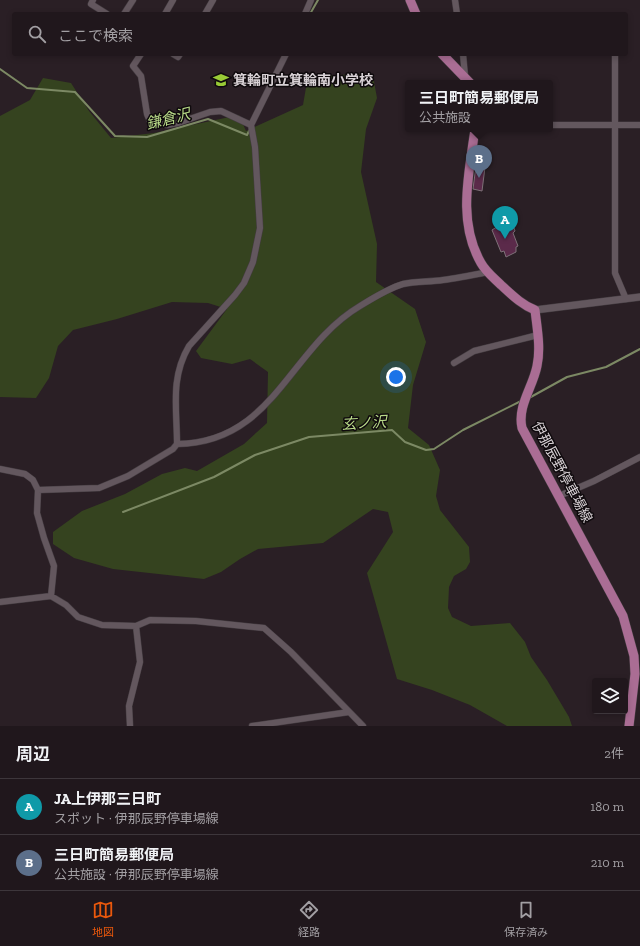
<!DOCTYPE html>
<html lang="ja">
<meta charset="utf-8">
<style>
body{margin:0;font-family:"Zilla Slab","Noto Sans JP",serif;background:#282025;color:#f1f3f6}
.controls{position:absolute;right:12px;bottom:12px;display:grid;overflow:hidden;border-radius:4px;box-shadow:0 2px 6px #0003}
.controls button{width:36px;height:36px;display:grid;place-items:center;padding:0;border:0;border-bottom:1px solid #3d363b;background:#20171c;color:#f1f3f6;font:20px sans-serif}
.you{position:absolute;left:396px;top:377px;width:14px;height:14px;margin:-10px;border:3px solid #fff;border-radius:50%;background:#1a73e8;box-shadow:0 0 0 6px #1a73e833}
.badge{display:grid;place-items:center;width:26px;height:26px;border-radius:50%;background:#ea580c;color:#fff;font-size:13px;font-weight:700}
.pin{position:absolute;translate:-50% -33px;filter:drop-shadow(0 1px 2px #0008)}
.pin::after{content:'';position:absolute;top:21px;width:14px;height:12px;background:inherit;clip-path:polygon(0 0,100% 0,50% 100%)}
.popup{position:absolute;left:405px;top:80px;width:148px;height:52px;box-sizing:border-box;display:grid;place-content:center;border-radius:4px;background:#20171c;filter:drop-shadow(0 1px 3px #0005);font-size:13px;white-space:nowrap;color:#a29fa3}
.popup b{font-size:15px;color:#f1f3f6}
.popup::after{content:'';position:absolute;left:50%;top:100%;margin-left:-8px;border:8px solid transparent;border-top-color:#20171c}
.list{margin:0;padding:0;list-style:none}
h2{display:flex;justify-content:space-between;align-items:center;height:52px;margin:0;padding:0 16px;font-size:17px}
h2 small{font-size:13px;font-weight:400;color:#a29fa3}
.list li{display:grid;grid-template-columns:26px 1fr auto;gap:12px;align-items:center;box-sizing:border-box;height:56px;padding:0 16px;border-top:1px solid #3d363b}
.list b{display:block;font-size:15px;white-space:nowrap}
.list p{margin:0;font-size:13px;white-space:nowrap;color:#a29fa3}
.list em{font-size:13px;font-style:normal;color:#a29fa3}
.icon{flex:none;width:22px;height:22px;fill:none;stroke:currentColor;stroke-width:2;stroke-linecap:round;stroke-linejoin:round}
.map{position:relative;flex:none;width:640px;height:726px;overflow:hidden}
.search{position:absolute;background:#20171c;box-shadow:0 2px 6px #0003;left:12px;right:12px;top:12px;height:44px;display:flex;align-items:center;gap:10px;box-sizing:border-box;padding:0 14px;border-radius:4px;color:#a29fa3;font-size:15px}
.sheet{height:164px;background:#20171c}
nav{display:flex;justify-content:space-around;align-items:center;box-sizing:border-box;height:56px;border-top:1px solid #3d363b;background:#20171c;font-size:11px;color:#a29fa3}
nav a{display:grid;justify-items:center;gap:2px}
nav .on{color:#ea580c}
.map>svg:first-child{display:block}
.green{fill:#35431f}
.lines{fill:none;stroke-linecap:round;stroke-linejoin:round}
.stream{stroke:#7c8964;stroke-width:2}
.building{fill:#5b2a4a;stroke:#7e7178}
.minor-casing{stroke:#453d42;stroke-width:7}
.tertiary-casing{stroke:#453d42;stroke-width:8}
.primary-casing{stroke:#453d42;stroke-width:10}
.minor{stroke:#63575e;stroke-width:6}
.tertiary{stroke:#63575e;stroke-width:7}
.primary{stroke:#aa6d94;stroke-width:9}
.labels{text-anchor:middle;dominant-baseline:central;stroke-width:3;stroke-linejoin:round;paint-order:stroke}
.poi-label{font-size:14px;font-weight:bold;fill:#d8d1d5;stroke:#0f0a0d;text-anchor:start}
.street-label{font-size:14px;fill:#d8d1d5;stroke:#0f0a0d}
.water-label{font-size:15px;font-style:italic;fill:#b8da88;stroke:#0f0a0d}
</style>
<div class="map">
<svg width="640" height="726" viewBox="0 0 640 726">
<rect width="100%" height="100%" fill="#2a1f25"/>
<path class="green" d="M 365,74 L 373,76 L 377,98 L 366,129 L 361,172 L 377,244 L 376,282 L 415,309 L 426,342 L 413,385 L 408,428 L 429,445 L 440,470 L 436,496 L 440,510 L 469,547 L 470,562 L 466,569 L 454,576 L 449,587 L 448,608 L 452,617 L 471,626 L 510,623 L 525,642 L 531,657 L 547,680 L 569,717 L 572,726 L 507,726 L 470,705 L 432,690 L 397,679 L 367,573 L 393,532 L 388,512 L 373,509 L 323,543 L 258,549 L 240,559 L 221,572 L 204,579 L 113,569 L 74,558 L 53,544 L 53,532 L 82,511 L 125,494 L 162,474 L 185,468 L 197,471 L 244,444 L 267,423 L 268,372 L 250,359 L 232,364 L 201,358 L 196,351 L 227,309 L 208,303 L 172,302 L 117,319 L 73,330 L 58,346 L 49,378 L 36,398 L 0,397 L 0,116 L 30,100 L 43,78 L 71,83 L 89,111 L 111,138 L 154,133 L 239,115 L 246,131 L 303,105 L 308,76 Z"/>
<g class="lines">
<path class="stream" d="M 310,14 L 318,0
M 0,69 L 27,88 L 75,92 L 115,136 L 147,137 L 208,119 L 247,135 L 250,129
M 529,398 L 567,377 L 606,367 L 640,349
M 123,512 L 214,477 L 255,455 L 309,437 L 392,430 L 405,442 L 426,450 L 434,449 L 463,430 L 521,401"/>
</g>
<path class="building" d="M 476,166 L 485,167 L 482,191 L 473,189 Z
M 511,218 L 515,231 L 513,233 L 518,246 L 516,247 L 516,252 L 506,257 L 504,251 L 501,252 L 492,230 Z"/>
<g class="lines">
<defs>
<path id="minor" d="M 93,0 L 91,4 L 107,14
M 455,0 L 457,14
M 124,14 L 133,0
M 165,14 L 173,0
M 205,14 L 213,0
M 305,14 L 311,0
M 141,54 L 133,66 L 141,76 L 147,114 L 150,121 L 167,125 L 178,123 L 210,112 L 221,111 L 251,125
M 173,54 L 178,57 L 180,54
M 463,54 L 465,76
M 615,54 L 615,273 L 626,299
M 550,125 L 640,125
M 454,363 L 474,351 L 538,335
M 177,444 C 274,443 289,348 360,306 C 373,298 389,288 403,284 C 416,281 430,282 443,280 C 458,278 473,275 488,272
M 0,469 L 25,474 L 33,480 L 38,490 L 37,513 L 44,538 L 54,566 L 51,596
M 38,490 L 99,488 L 128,476 L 173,449 L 177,444 C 177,409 170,378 189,346 L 235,295 L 244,283 L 253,262 L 260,228 L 255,147 L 251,125 L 286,54
M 559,496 L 594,481 L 640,457
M 0,602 L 51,596 L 66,605 L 78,617 L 102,625 L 136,626 L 150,620 L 196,621 L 264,628 L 291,652 L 363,726
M 130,726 L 129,706 L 140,662 L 136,626
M 252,726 L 349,712"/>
<path id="tertiary" d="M 535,310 L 640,297"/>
<path id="primary" d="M 410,0 L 416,14
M 442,54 L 470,83
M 475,129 C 469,174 457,221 481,263 C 486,272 494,278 501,285 C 512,295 522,305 535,310 C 537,328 541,348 537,366 C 533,387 517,406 522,428 L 623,616 L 634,656 L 635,674 L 629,726"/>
</defs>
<use href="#minor" class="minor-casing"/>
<use href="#tertiary" class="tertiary-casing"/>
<use href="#primary" class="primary-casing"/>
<use href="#minor" class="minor"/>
<use href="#tertiary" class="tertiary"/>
<use href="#primary" class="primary"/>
</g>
<defs>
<symbol id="school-bare" viewBox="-9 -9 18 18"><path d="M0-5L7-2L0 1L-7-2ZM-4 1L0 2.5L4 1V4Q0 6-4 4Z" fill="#99cb36" stroke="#0f0a0d" stroke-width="2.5" paint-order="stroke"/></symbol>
</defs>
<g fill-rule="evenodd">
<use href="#school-bare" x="210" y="69" width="22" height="22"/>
</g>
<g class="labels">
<g class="poi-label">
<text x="233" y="80">箕輪町立箕輪南小学校</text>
</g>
<g class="street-label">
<text transform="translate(562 472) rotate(62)">伊那辰野停車場線</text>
</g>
<g class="water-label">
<text transform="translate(168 119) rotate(-14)">鎌倉沢</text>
<text transform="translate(364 423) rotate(-3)">玄ノ沢</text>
</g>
</g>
</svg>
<div class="controls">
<button><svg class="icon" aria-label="layers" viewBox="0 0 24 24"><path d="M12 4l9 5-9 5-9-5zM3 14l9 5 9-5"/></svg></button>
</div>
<div class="you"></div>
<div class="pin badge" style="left:505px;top:239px;background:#0f9aa8">A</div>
<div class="pin badge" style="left:479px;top:178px;background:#5c6f8a">B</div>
<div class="popup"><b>三日町簡易郵便局</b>公共施設</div>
<div class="search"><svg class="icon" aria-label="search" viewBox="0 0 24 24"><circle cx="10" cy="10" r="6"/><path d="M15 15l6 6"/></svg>ここで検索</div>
</div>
<section class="sheet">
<h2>周辺<small>2件</small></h2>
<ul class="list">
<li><span class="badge" style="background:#0f9aa8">A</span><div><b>JA上伊那三日町</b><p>スポット · 伊那辰野停車場線</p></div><em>180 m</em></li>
<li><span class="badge" style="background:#5c6f8a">B</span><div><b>三日町簡易郵便局</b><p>公共施設 · 伊那辰野停車場線</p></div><em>210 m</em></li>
</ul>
</section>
<nav>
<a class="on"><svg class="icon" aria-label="map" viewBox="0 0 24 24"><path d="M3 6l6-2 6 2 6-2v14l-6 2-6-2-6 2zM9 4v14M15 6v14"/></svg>地図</a>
<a><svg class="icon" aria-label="directions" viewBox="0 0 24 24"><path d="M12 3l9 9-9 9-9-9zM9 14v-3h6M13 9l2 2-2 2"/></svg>経路</a>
<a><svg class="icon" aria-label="saved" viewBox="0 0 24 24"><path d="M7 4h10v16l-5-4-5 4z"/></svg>保存済み</a>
</nav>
